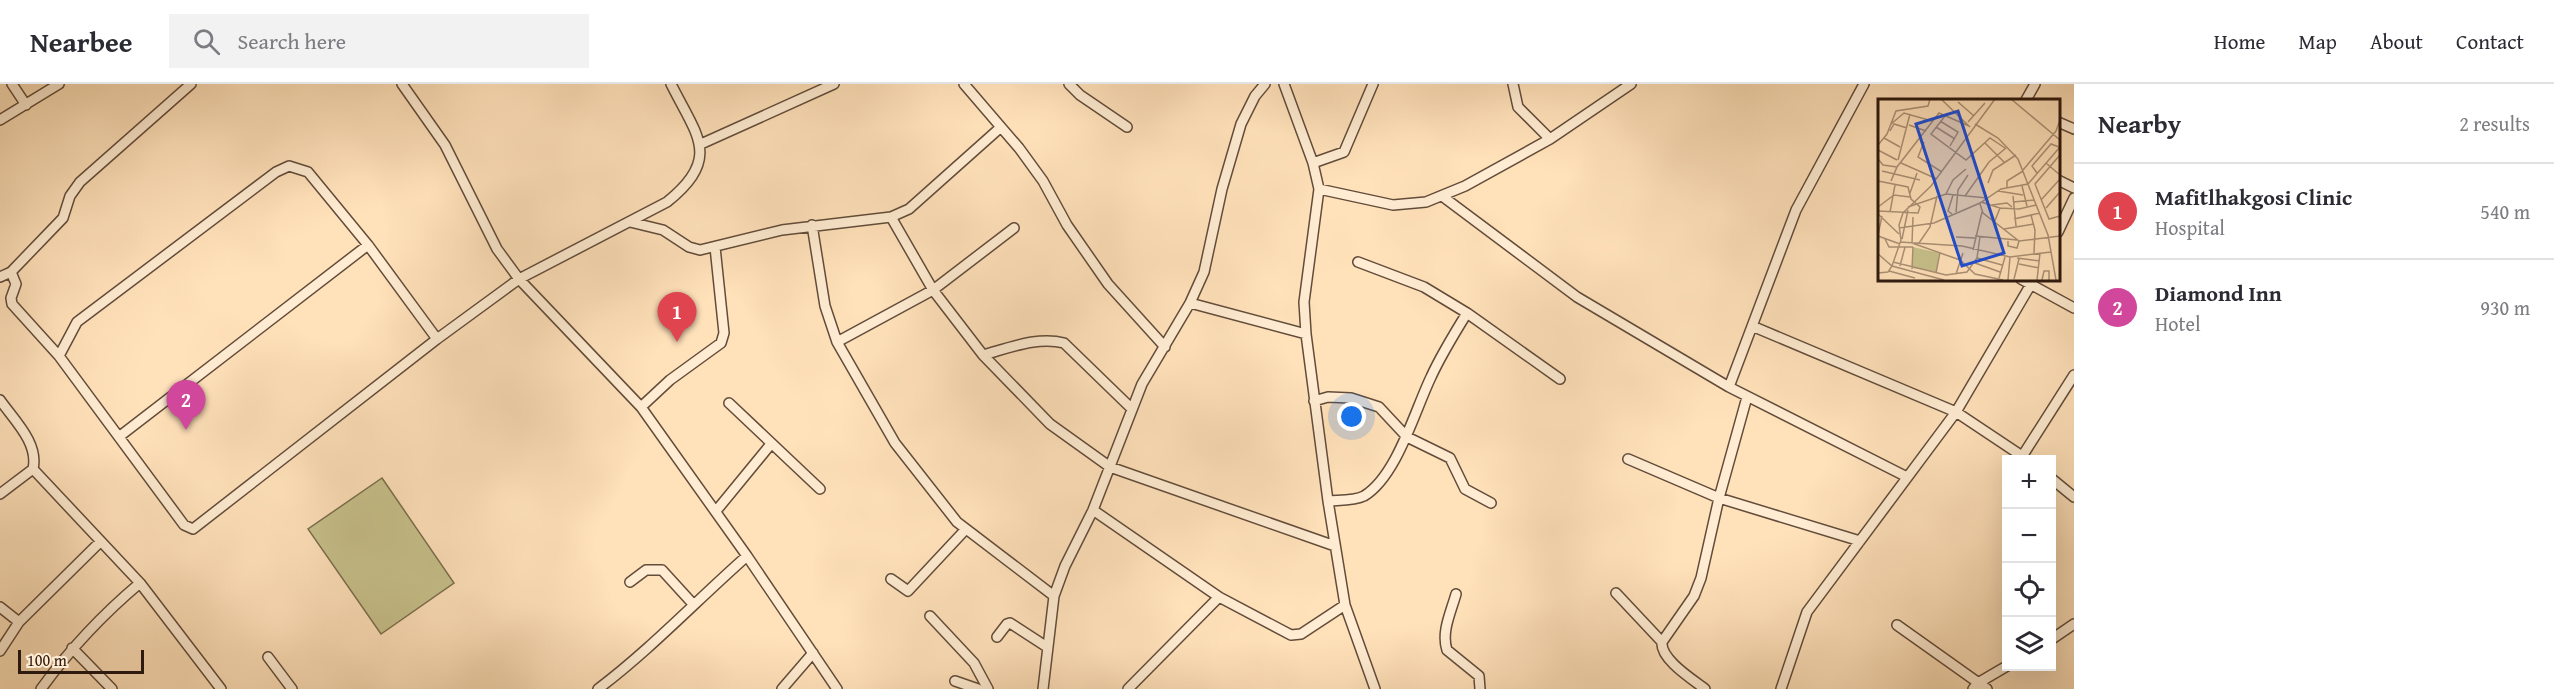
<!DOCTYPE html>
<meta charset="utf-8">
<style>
body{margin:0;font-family:"Gentium Book Plus",serif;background:#f2f2f3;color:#2b2b33}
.controls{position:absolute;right:18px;bottom:18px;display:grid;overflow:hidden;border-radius:0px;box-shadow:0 6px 24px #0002}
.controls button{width:54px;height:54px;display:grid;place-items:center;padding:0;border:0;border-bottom:2px solid #e1e1e2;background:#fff;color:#2b2b33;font:30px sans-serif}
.scale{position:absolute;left:18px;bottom:15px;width:126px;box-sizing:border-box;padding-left:6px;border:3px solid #2e1a0f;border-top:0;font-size:16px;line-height:21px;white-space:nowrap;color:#2e1a0f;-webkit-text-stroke:4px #ffecd2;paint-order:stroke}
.you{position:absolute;left:1352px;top:333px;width:21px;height:21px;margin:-15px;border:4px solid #fff;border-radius:50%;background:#1a73e8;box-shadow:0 0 0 9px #1a73e833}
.badge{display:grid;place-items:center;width:39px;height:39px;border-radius:50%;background:#d93025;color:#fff;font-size:20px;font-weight:700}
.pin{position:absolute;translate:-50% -50px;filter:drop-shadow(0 2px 3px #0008)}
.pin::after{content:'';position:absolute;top:32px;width:21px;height:18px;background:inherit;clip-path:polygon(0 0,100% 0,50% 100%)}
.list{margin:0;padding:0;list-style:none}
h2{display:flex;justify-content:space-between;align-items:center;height:78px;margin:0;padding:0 24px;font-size:26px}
h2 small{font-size:20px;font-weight:400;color:#7c7c81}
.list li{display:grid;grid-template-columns:39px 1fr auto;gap:18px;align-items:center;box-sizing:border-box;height:96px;padding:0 24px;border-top:2px solid #e1e1e2}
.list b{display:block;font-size:22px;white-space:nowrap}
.list p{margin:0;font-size:20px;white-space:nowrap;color:#7c7c81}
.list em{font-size:20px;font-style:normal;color:#7c7c81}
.icon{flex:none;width:33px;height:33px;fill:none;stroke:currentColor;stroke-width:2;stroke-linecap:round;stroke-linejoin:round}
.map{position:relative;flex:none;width:2074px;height:605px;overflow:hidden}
header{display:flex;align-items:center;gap:36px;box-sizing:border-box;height:84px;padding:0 30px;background:#fff;border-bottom:2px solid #e1e1e2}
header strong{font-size:28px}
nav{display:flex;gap:33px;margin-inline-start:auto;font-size:21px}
.search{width:420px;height:54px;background:#f2f2f3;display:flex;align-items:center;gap:15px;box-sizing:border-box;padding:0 21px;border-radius:0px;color:#7c7c81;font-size:22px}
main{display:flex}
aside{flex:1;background:#fff}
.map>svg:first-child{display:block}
.green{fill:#c7c18b;stroke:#7a6e4d;stroke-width:1.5}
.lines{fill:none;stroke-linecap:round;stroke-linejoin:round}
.minor-casing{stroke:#624c3a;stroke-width:12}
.minor{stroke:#ffecd2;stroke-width:9}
.inset-road{fill:none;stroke:#ab9176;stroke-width:1.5}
.view{fill:#1d4ed8;fill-opacity:0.15;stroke:#1d4ed8;stroke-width:3}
.inset-edge{fill:none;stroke:#2e1a0f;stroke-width:3}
</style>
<header>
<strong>Nearbee</strong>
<div class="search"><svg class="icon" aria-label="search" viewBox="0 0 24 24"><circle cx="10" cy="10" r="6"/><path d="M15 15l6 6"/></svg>Search here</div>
<nav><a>Home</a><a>Map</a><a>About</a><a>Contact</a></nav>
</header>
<main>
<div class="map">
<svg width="2074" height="605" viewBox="0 0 2074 605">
<rect width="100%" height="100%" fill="#ffe1ba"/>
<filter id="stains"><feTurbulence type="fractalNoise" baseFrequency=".00333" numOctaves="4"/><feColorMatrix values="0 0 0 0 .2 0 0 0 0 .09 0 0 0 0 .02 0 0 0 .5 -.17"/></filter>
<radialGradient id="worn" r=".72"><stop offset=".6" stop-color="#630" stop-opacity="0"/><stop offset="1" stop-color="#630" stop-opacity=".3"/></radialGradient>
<path class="green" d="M 382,394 L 454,499 L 381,550 L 308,445 Z"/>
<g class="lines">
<defs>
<path id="minor" d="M 12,0 L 26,21
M 402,0 L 445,61 L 497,165 L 519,195 L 641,323 L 747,472 L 837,605
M 964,0 L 1019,64 L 1043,97 L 1067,141 L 1108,200 L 1165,263
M 1069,0 L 1080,11 L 1127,43
M 1284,0 L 1313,79 L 1319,105 L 1304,218 L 1306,250 L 1328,417 L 1345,521 L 1375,605
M 1513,0 L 1518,23 L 1550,55
M 2026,16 L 2035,0
M 0,36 L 59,0
M 2058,38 L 2074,45
M 701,60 L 834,0
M 1313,79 L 1344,68 L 1373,0
M 2058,96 L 2074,104
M 1319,105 L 1393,121 L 1426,118 L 1465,102 L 1550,55 L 1631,0
M 1442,112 L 1577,213 L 1729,303 L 1907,393
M 891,133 L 933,206 L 983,271 L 1050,340 L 1110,383 L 1335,462
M 630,138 L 663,146 L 689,163 L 700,166 L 782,146 L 891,133 L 909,125 L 1001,43
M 812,141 L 825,222 L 837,258 L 895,359 L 957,438 L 1054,512
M 2058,148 L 2074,114
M 1358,178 L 1424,203 L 1467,229 L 1560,295
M 11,188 L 16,200 L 11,214 L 12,220 L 59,272 L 184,441 L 193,445 L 437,255 L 519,195 L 667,118 C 722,74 697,52 671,0
M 0,193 L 11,188 L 63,134 L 70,112 L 80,98 L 191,0
M 2021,195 L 2074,224
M 1190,219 L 1306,250
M 1752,242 L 1956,328 L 2028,376
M 837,258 L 933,206 L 1014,144
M 983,271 C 1009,264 1038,252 1064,259 L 1131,324
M 59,272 L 77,238 L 276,88 L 289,82 L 308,88 L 368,161 L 437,255
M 1729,303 L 1796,126 L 1864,0
M 0,316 C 14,336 39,359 33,385 L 0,410
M 1314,317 L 1328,313 L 1351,314 L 1379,323 L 1407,353 L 1450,374 L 1465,405 L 1491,419
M 729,319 L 820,405
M 641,323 L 670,296 L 721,259 L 724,249 L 715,163
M 120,352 L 368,161
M 2023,371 L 2074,291
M 1628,375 L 1719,414 L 1860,457
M 33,385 L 140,499 L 221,605
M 2052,395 L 2074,413
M 1328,417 C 1339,416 1354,417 1364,412 C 1397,392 1415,326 1431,293 C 1441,271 1454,250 1467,229
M 1093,426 L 1219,513 L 1291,551 L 1301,550 L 1345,521
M 716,427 L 771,360
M 891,495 L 908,507 L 966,445
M 630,498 L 646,486 L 662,486 L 693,520
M 1616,509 L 1662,558 C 1660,575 1692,595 1705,605
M 1456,510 C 1451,528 1441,548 1447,566 L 1479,592 L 1480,605
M 0,523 L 19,538
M 930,532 L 974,579 L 988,605
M 1897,541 L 1987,605
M 997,553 L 1007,540 L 1010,539 L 1047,563
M 2052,555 L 2074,540
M 1662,558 L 1694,512 L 1701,494 L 1719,414 L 1747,313
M 72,564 L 112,605
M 0,567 L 19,538 L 100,458
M 268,573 L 292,605
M 955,597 L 978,605
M 41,605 C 70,565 102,531 140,499
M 598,605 C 651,565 697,516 747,472
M 782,605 L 813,569
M 1043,605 L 1054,512 L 1065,482 L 1093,426 L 1142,300 L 1190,219 L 1204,188 L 1222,105 L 1241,40 L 1255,12 L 1265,0
M 1128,605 L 1219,513
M 1781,605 L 1807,528 L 1956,328 L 2034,195
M 1973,605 L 1978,599 L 2007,582"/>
</defs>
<use href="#minor" class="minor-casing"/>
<use href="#minor" class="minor"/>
</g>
<g transform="translate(1878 15)">
<rect width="182" height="182" fill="#ffe1ba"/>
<path d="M 35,148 L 61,154 L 58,173 L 34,169 Z" fill="#c7c18b"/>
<path class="inset-road" d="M 63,0 L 92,28M 133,0 L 182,41M 80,3 L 96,17M 67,17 L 53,35 L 88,61 L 112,39 L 127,49M 62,22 L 80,33 L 72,47M 90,23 L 107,4M 13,25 L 26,14 L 54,22M 97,25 L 120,39 L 140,60 L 170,136 L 178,181M 31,26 L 48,32M 58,28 L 77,40M 12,32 L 16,25 L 29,29M 6,39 L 22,48M 46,43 L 40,58 L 64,73M 107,44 L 126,63M 0,46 L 9,35 L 18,12 L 50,7 L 52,0M 0,51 L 19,61M 182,56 L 157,85 L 171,120 L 182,117M 0,60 L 5,66 L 19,68M 20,61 L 32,15M 23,64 L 59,80M 168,64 L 182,76M 145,71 L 178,32 L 182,21M 4,72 L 42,81M 159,74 L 154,67 L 173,45 L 181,48M 0,82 L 30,88 L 33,100 L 42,108 L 40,114 L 0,112M 13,82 L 19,68 L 61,14 L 91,27M 110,84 L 115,71 L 138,56M 144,87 L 149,107M 129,88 L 129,82 L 145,72M 120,92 L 145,96M 32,94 L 39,74M 68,95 L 75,81 L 88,70M 87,97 L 111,63 L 128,49M 135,97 L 138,127M 163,101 L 182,80M 103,103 L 122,109 L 116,124M 135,103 L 156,101M 102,105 L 105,114 L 141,142 L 182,137M 114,106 L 129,104 L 134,108M 0,108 L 16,96 L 32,98M 30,108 L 68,95 L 109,99M 122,109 L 141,110 L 158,106M 168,109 L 182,93M 12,113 L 17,86M 78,113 L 80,91 L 90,76M 0,115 L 21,135M 74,115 L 70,112 L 75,96M 153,116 L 157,131 L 156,154M 136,120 L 162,114M 21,129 L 56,124 L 102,104 L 123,90 L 150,85 L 182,48M 126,130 L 156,125M 0,136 L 4,117M 0,137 L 22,145M 97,137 L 139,141M 78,138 L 97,139M 7,140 L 11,148 L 35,148M 24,140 L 30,111M 130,142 L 130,147 L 139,149 L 141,142M 22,143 L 84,147 L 132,158 L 173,153M 34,144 L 82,161 L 97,175 L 125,181M 34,144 L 35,118M 41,144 L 52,128 L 59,97M 95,151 L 104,113M 0,155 L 14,167 L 66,181M 99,159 L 124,166M 139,159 L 162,162M 15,163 L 68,176 L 89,173 L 99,159 L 102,137M 97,164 L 122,173M 141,165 L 161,169M 22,167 L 27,148M 34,170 L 35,148M 11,172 L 37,179M 0,174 L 10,173 L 14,167 L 23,141 L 21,126 L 25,114 L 53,87 L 117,0M 58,174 L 62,153M 78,175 L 85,154M 121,179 L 127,158M 136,180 L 141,160M 130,181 L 132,158M 159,181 L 162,154M 164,181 L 166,172 L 171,172 L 171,181"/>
<path class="view" d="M 80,12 L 126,154 L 84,167 L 38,25 Z"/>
<rect width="182" height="182" class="inset-edge"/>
</g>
<rect width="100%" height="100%" filter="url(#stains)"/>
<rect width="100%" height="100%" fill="url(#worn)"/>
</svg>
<div class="controls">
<button>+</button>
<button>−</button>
<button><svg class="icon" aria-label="locate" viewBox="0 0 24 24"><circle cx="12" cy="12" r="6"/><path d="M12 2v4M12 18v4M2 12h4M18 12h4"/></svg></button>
<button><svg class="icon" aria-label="layers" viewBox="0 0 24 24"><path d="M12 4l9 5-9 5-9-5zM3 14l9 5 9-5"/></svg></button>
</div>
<div class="scale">100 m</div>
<div class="you"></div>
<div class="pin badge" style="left:677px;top:258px;background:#e0444e">1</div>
<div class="pin badge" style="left:186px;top:346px;background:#d1479c">2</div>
</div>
<aside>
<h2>Nearby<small>2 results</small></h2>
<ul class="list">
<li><span class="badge" style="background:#e0444e">1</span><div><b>Mafitlhakgosi Clinic</b><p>Hospital</p></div><em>540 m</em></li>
<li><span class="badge" style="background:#d1479c">2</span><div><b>Diamond Inn</b><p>Hotel</p></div><em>930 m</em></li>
</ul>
</aside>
</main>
